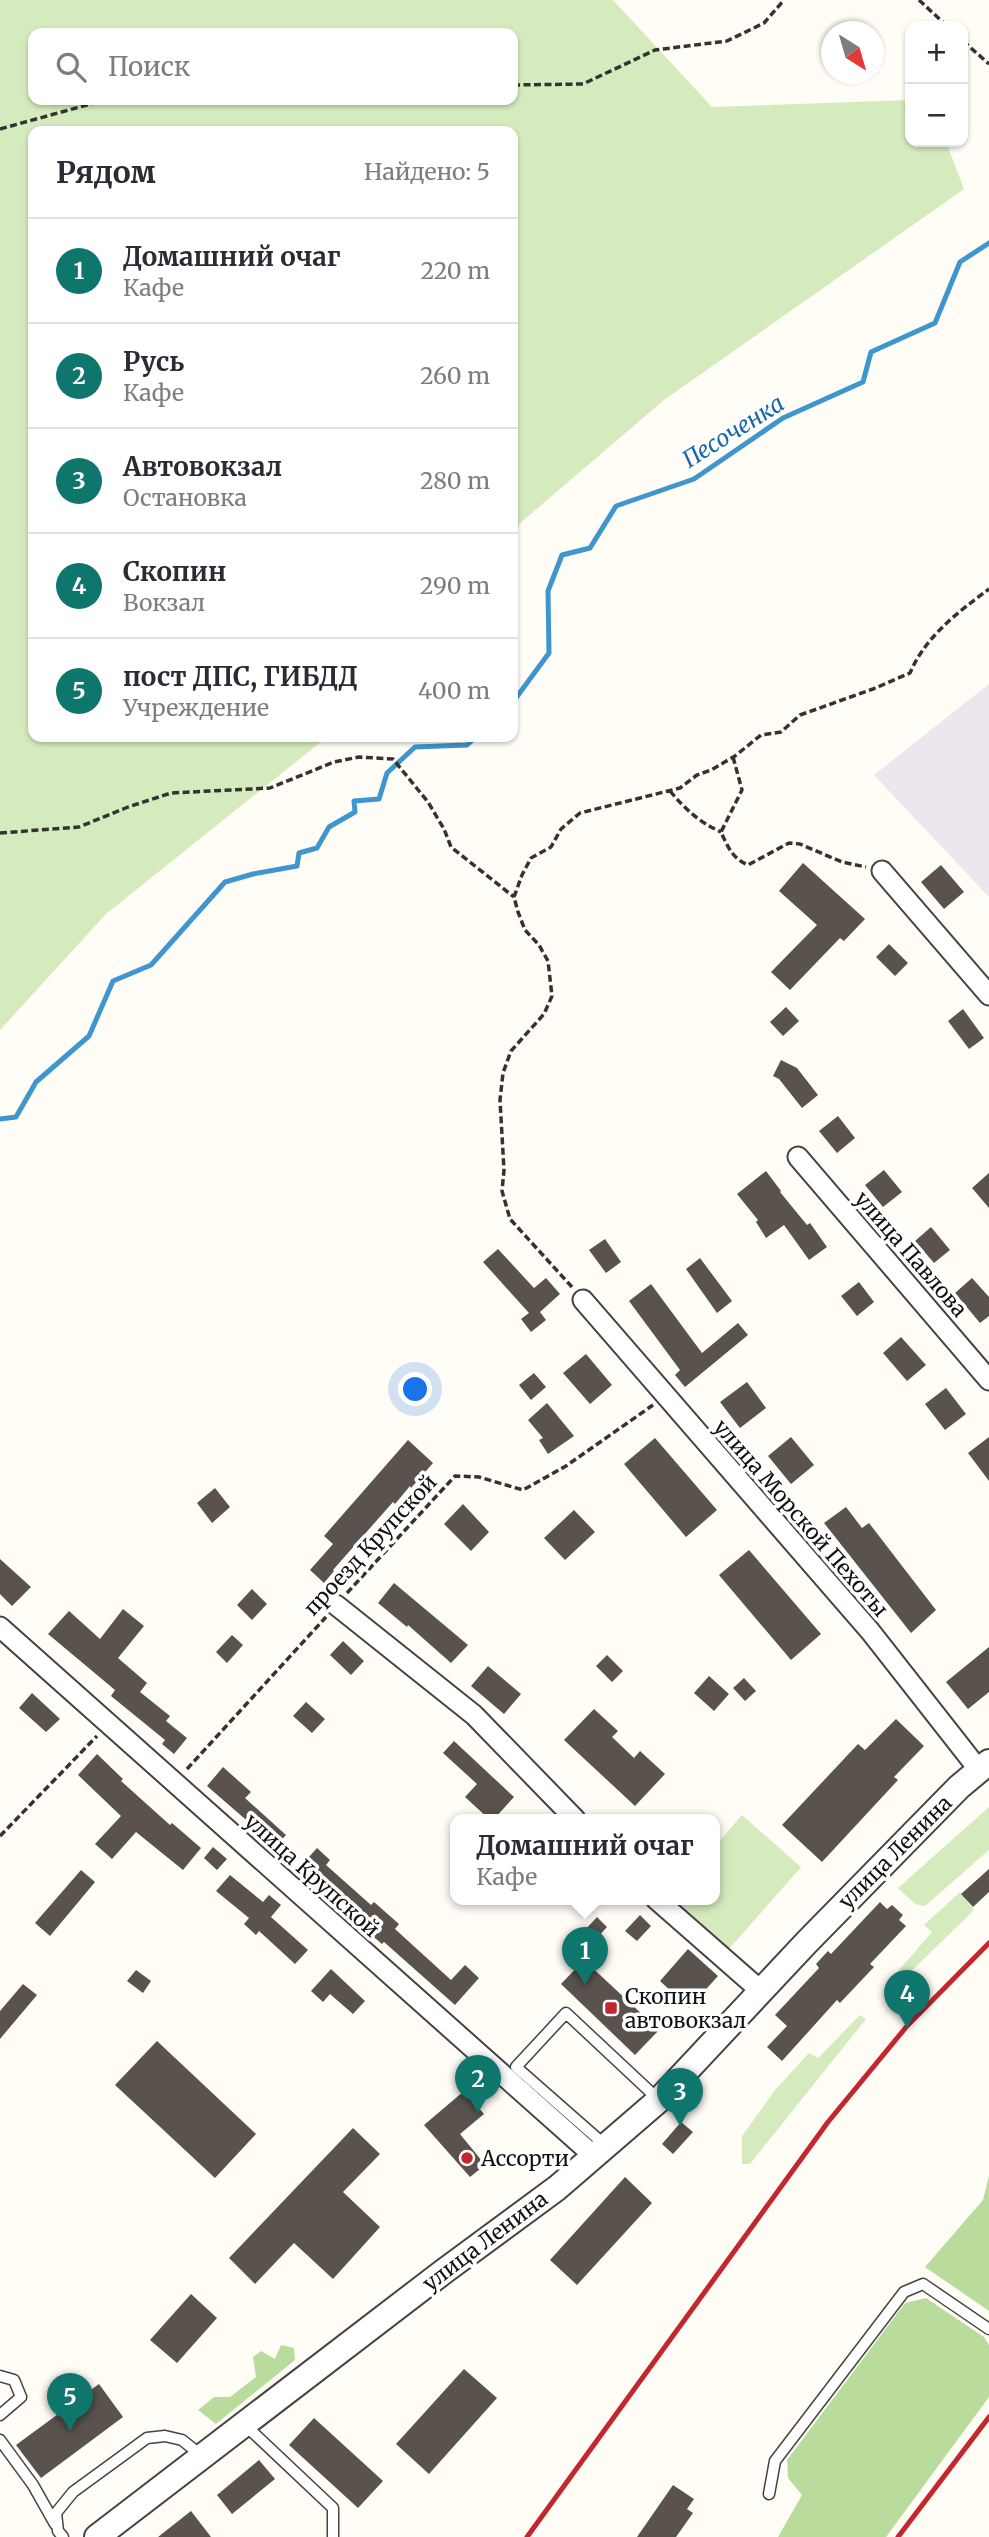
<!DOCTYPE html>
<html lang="ru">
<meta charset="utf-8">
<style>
body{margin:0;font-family:Merriweather,serif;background:#f7f7f7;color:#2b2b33}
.controls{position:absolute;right:21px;top:21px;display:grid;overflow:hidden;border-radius:14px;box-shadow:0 2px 5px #0004}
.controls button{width:63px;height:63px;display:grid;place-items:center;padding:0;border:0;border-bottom:2px solid #e1e1e2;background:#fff;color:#2b2b33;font:35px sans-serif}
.compass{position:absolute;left:821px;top:21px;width:63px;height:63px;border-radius:50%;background:#fff;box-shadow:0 2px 5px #0004;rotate:143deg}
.you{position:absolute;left:416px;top:1390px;width:24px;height:24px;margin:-18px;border:5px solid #fff;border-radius:50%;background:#1a73e8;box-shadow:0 0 0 10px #1a73e833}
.badge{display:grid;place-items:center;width:46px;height:46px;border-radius:50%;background:#0f766e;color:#fff;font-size:23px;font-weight:700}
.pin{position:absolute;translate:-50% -58px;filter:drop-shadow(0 2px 4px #0008)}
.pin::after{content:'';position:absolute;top:37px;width:24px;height:21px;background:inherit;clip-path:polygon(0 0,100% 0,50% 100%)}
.popup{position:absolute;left:450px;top:1814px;width:270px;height:91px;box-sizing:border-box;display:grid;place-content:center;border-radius:14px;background:#fff;filter:drop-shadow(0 2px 5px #0005);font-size:23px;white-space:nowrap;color:#7c7c81}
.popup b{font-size:26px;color:#2b2b33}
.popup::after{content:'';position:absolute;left:50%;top:100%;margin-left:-14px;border:14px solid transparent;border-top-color:#fff}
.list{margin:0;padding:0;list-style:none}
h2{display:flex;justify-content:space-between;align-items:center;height:91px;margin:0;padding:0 28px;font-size:30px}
h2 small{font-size:23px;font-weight:400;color:#7c7c81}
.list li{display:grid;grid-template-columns:46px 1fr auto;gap:21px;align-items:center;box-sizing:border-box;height:105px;padding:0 28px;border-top:2px solid #e1e1e2}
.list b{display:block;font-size:26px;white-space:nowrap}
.list p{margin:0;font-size:23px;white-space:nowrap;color:#7c7c81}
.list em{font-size:23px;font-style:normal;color:#7c7c81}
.icon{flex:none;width:38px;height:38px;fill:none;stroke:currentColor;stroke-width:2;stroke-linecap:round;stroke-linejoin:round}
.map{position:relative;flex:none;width:989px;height:2537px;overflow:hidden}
.search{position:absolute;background:#fff;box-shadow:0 2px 5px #0004;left:28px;top:28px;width:490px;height:77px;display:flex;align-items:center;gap:18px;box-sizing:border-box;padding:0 24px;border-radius:14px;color:#7c7c81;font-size:26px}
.panel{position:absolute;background:#fff;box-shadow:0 2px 5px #0004;left:28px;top:126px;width:490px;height:616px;border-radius:14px}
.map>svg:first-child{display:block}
.industrial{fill:#eee6ef}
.green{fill:#d5ebbd;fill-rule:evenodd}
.forest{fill:#b9dc9c}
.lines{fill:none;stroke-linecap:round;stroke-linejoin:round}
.stream{stroke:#3f96cf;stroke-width:5}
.building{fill:#5a524d}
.service-casing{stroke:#444;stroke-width:13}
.minor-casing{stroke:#444;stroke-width:23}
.tertiary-casing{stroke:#444;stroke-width:28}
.path{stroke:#333;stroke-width:3.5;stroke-dasharray:7 3.5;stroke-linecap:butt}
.service{stroke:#fff;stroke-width:10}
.minor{stroke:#fff;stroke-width:19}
.tertiary{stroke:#fff;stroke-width:24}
.rail{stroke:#c4262e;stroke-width:5}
.poi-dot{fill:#c4262e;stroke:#fff;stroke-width:2.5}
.labels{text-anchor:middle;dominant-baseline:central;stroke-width:7;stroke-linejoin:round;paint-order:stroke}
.street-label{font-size:21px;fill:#111;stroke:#fff}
.poi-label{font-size:21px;fill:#111;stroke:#fff;text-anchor:start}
.water-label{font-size:23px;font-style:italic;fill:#1768a6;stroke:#fff}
</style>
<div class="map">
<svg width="989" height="2537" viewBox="0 0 989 2537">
<rect width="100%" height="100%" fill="#fffdf5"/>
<path class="industrial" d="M 989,684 L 989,897 L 874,775 Z"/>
<path class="green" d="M 0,0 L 613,0 L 712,107 L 910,100 L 910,142 L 946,142 L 964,189 L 664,400 L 519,524 L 513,562 L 513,131 L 33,131 L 33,737 L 327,737 L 106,914 L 0,1030 ZM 33,33 L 513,33 L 513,100 L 33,100 Z
M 989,1807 L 989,1850 L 925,1906 L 915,1904 L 898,1888 Z
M 742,1815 L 801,1867 L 729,1949 L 672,1899 L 714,1899 L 715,1846 Z
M 960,1892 L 974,1910 L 899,1983 L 892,1978 L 932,1932 L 924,1925 Z
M 860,2015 L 866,2019 L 750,2164 L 742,2164 L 742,2136 L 776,2089 L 809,2053 L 818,2058 Z"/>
<path class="forest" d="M 989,2176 L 989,2311 L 925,2267 L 983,2200 Z
M 926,2298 L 984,2337 L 989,2345 L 989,2397 L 886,2537 L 778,2537 L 802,2495 L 788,2478 L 787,2460 L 905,2303 Z
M 281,2345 L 294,2348 L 295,2360 L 216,2424 L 198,2410 L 214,2397 L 230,2397 L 256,2377 L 253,2357 L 261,2351 L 275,2359 Z"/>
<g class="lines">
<path class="stream" d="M 513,702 L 549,653 L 548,591 L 562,555 L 590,548 L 616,506 L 694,479 L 783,418 L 863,382 L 871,352 L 935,323 L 960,262 L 989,243
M 0,1119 L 16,1117 L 36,1082 L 89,1036 L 113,981 L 151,965 L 225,882 L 253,874 L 297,866 L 299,853 L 317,848 L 329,827 L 355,812 L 354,801 L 379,799 L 387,773 L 415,747 L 467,745 L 476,737"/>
</g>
<path class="building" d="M 803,863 L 865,919 L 844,941 L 840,938 L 790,990 L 771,972 L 817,925 L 779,891 Z
M 941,865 L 964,892 L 944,909 L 921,882 Z
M 889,944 L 908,963 L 895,976 L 876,957 Z
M 786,1007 L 799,1021 L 783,1036 L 770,1022 Z
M 963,1009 L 984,1038 L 969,1049 L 948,1021 Z
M 781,1060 L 797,1068 L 818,1095 L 802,1108 L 779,1079 L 773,1076 Z
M 838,1116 L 855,1138 L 837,1153 L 819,1131 Z
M 884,1170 L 902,1192 L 883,1207 L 865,1185 Z
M 766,1171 L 781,1191 L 780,1192 L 807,1225 L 810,1223 L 827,1247 L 809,1260 L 784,1225 L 766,1238 L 756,1222 L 758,1220 L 737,1194 Z
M 989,1173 L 989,1208 L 972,1188 Z
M 931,1227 L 950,1250 L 934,1263 L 915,1241 Z
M 605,1239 L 621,1262 L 606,1273 L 589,1250 Z
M 498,1249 L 534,1288 L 546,1278 L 560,1294 L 540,1312 L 546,1320 L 531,1332 L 521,1319 L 529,1313 L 483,1262 Z
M 700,1258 L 732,1301 L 717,1313 L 686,1269 Z
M 972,1278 L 989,1297 L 989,1316 L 980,1323 L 955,1293 Z
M 859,1282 L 874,1302 L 857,1316 L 841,1296 Z
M 651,1284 L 702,1353 L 738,1323 L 748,1335 L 685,1387 L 675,1375 L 680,1370 L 629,1301 Z
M 901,1337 L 926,1365 L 907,1381 L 883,1353 Z
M 586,1354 L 612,1385 L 590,1404 L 563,1373 Z
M 534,1373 L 546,1387 L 531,1400 L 519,1385 Z
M 747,1382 L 766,1408 L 740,1428 L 720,1402 Z
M 946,1388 L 966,1414 L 945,1430 L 925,1404 Z
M 547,1403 L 574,1436 L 548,1454 L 539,1440 L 543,1438 L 528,1420 Z
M 791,1437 L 814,1465 L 791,1484 L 768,1456 Z
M 989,1437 L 989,1481 L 968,1453 Z
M 655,1438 L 717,1510 L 686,1537 L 624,1464 Z
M 408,1440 L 433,1463 L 411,1488 L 410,1486 L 395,1504 L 393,1502 L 333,1570 L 334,1571 L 324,1583 L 310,1570 L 333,1544 L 324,1536 Z
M 215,1488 L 230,1507 L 212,1523 L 197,1503 Z
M 463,1504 L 489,1532 L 471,1551 L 444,1524 Z
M 846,1507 L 862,1528 L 869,1523 L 936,1610 L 911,1633 L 824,1523 Z
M 574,1510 L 595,1532 L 565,1560 L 544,1538 Z
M 749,1550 L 821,1634 L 791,1660 L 719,1575 Z
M 0,1559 L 31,1587 L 12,1606 L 0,1594 Z
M 394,1583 L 468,1645 L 451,1663 L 408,1625 L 407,1627 L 378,1603 Z
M 252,1589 L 267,1604 L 252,1620 L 237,1605 Z
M 123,1609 L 144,1626 L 118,1658 L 147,1683 L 140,1692 L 170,1716 L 166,1721 L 187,1738 L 174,1754 L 162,1744 L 165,1740 L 111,1696 L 115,1690 L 48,1634 L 69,1611 L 100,1639 Z
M 232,1635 L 243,1645 L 227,1663 L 216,1652 Z
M 343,1641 L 364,1661 L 351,1675 L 330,1655 Z
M 989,1647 L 989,1692 L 968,1709 L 946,1682 Z
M 607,1655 L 623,1671 L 612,1682 L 596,1666 Z
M 488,1666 L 521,1694 L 504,1714 L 471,1686 Z
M 709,1676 L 729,1694 L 714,1711 L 694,1693 Z
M 744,1678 L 756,1691 L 745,1701 L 733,1688 Z
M 32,1693 L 60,1719 L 46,1732 L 19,1708 Z
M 306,1702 L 325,1719 L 312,1733 L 293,1716 Z
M 594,1709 L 618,1731 L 612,1737 L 634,1758 L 640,1751 L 665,1774 L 635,1806 L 564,1740 Z
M 896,1719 L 924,1746 L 894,1777 L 898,1780 L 822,1862 L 782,1825 L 858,1744 L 865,1750 Z
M 454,1741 L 514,1797 L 494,1819 L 489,1819 L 465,1797 L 477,1784 L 443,1753 Z
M 97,1754 L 123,1779 L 121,1781 L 170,1825 L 172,1823 L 201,1848 L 183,1870 L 136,1832 L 112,1859 L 95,1844 L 121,1816 L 78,1775 Z
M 223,1767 L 251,1792 L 245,1798 L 286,1835 L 276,1846 L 207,1786 Z
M 213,1847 L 227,1859 L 217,1870 L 204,1858 Z
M 317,1848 L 330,1860 L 326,1865 L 371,1905 L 374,1902 L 399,1924 L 395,1929 L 451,1980 L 465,1965 L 479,1978 L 455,2005 L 384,1942 L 382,1944 L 356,1922 L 360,1917 L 315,1877 L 313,1879 L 300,1867 Z
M 989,1869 L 989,1892 L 973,1907 L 961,1894 Z
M 81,1870 L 95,1882 L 50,1936 L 35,1923 Z
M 230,1875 L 263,1902 L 269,1895 L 281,1905 L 271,1917 L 308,1950 L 295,1964 L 259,1931 L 256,1935 L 244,1924 L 249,1918 L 216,1891 Z
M 880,1902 L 887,1909 L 892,1905 L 903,1915 L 899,1920 L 906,1926 L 870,1964 L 874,1967 L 840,2003 L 837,2000 L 782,2061 L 767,2047 L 787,2026 L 775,2015 L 819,1968 L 816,1964 L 828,1951 L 831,1954 Z
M 640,1915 L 651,1926 L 637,1941 L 625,1931 Z
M 597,1917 L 607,1927 L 595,1940 L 584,1931 Z
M 688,1949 L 718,1976 L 689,2008 L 660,1981 Z
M 584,1960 L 659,2030 L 635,2055 L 561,1984 Z
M 331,1969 L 365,2001 L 353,2014 L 330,1994 L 323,2002 L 311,1991 Z
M 136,1970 L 151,1981 L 143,1993 L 127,1981 Z
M 23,1984 L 37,1995 L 0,2039 L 0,2011 Z
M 157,2041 L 256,2134 L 215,2178 L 115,2085 Z
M 464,2091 L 484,2114 L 460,2134 L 482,2161 L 480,2169 L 470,2177 L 424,2125 Z
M 681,2122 L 693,2132 L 673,2154 L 662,2144 Z
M 353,2128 L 380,2154 L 343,2192 L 380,2227 L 333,2279 L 294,2243 L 255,2284 L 229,2258 Z
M 625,2177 L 652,2203 L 577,2285 L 550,2260 Z
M 191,2294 L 217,2318 L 177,2363 L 150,2340 Z
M 464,2369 L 497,2398 L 429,2474 L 396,2444 Z
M 99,2384 L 123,2417 L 41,2478 L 16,2445 Z
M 314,2418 L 383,2481 L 358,2508 L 289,2445 Z
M 259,2460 L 275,2479 L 232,2514 L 217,2495 Z
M 673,2485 L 694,2499 L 687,2509 L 693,2513 L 676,2537 L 637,2537 Z
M 191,2511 L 211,2537 L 158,2537 Z"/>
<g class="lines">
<defs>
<path id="service" d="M 606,2146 L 516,2067 L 566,2013 L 659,2100
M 0,2376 L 14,2380 L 21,2397 L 0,2415
M 245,2425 L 333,2508 L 333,2537
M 0,2440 L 33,2485 L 55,2524
M 769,2494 L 775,2461 L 904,2292 L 923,2284 L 989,2329
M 63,2537 L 58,2531 L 56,2513 L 73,2492 L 147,2438 L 165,2436 L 182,2440 L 202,2456"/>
<path id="minor" d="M 882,871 L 989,995
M 798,1157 L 989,1380
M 583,1300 L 870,1631 L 979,1770
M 336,1605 L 474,1715 L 575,1819
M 0,1627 L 594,2156
M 656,1899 L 761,1991"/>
<path id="tertiary" d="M 97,2537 L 443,2272 L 557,2188 L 659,2100 L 807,1942 L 959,1787 L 989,1762"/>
</defs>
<use href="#service" class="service-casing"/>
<use href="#minor" class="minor-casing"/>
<use href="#tertiary" class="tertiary-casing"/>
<path class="path" d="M 919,0 L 947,26
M 963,41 L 989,64
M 513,85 L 583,84 L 655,50 L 727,41 L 764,23 L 784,0
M 0,129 L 105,100
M 733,757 L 742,790 L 721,832 C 728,847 732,858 748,865 L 789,843 L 800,844 L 842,862 L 866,867
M 670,791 C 685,809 699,822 721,832
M 0,833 L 79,827 L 128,807 L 171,793 L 270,788 L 334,762 L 359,757 L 393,759 L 428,802 L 444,829 L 451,847 L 514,897
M 572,1287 L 510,1219 L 502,1191 L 504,1170 L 500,1100 L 503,1073 L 511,1051 L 544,1014 L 552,996 L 548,961 L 539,945 L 525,930 L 518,912 L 514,897 L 522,875 L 531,858 L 551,847 L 561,829 L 580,813 L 680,788 L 697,775 L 711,770 L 735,756 L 761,735 L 781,732 L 800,715 L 873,689 L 910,673 C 926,636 957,613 989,589
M 347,1593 L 455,1476 L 479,1477 L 523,1490 L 566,1466 L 653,1405
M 187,1769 L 326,1617
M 0,1836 L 97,1736"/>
<use href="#service" class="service"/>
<use href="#minor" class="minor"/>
<use href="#tertiary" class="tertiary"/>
<path class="rail" d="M 527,2537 L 828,2122 L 907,2026 L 989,1943
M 898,2537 L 989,2417"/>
</g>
<g class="poi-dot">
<rect x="604" y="2001" width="14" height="14" rx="3.5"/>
<circle cx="467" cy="2158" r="7"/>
</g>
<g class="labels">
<g class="street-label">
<text transform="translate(911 1254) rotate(49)">улица Павлова</text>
<text transform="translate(801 1518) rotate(49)">улица Морской Пехоты</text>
<text transform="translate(370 1545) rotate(-47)">проезд Крупской</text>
<text transform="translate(895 1852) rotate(-45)">улица Ленина</text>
<text transform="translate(312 1875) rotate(42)">улица Крупской</text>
<text transform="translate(485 2241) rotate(-37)">улица Ленина</text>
</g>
<g class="poi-label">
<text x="625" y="1996">Скопин<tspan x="625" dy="24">автовокзал</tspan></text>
<text x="481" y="2158">Ассорти</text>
</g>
<g class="water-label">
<text transform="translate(733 431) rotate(-32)">Песоченка</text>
</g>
</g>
</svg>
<div class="controls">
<button>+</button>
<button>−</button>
</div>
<svg class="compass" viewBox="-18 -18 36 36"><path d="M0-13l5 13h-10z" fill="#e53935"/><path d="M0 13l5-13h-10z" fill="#7c7c81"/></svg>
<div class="you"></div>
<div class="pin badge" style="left:585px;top:1985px">1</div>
<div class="popup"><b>Домашний очаг</b>Кафе</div>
<div class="pin badge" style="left:478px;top:2113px">2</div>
<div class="pin badge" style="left:680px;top:2126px">3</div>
<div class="pin badge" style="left:907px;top:2028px">4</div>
<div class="pin badge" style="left:70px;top:2431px">5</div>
<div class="search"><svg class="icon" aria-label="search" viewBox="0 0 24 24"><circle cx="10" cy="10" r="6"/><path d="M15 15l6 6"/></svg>Поиск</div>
<section class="panel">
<h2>Рядом<small>Найдено: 5</small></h2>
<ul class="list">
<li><span class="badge">1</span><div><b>Домашний очаг</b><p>Кафе</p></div><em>220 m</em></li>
<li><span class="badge">2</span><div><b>Русь</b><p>Кафе</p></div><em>260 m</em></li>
<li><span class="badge">3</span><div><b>Автовокзал</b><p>Остановка</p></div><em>280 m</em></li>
<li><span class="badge">4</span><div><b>Скопин</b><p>Вокзал</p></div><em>290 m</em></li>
<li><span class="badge">5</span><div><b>пост ДПС, ГИБДД</b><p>Учреждение</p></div><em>400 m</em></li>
</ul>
</section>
</div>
